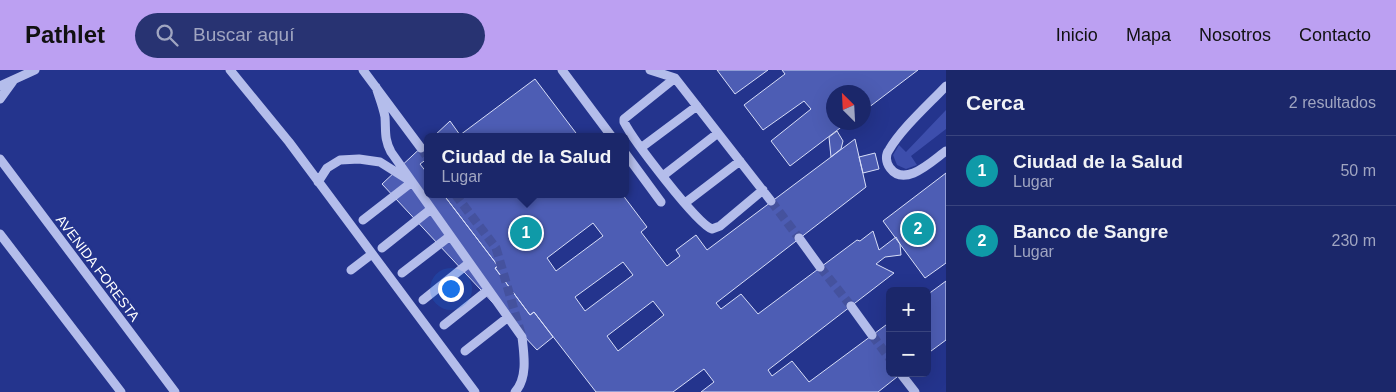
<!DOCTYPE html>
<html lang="es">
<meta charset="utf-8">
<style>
body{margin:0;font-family:Helvetica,sans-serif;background:#283372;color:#f1f3f6}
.controls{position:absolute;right:15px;bottom:15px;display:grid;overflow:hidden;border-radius:8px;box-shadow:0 5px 20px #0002}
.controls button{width:45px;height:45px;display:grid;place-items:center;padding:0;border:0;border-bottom:1px solid #39447e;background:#1b276a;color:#f1f3f6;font:25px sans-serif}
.compass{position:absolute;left:826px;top:15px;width:45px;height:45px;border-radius:50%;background:#1b276a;box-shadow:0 5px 20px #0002;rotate:336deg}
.you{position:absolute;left:450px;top:218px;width:18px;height:18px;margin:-12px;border:4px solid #fff;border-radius:50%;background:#1a73e8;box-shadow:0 0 0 8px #1a73e833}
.badge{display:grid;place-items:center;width:32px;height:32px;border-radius:50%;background:#bca0f2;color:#fff;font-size:16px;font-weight:700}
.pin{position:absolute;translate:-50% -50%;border:2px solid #fff;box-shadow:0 1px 5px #0006}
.popup{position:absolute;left:424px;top:63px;width:205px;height:65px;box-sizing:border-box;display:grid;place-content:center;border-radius:8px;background:#1b276a;filter:drop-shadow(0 1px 4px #0005);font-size:16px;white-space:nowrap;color:#a0a5c1}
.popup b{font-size:19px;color:#f1f3f6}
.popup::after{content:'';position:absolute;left:50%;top:100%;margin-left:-10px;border:10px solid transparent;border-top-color:#1b276a}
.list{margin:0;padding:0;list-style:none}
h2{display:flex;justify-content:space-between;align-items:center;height:65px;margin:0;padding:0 20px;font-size:21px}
h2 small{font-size:16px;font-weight:400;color:#a0a5c1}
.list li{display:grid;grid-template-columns:32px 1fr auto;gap:15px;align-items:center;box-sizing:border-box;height:70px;padding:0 20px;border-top:1px solid #39447e}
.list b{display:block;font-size:19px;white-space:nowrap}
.list p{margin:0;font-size:16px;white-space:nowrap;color:#a0a5c1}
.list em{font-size:16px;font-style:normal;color:#a0a5c1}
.icon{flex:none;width:28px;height:28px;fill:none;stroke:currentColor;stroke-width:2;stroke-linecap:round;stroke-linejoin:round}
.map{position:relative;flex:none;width:946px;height:322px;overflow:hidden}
header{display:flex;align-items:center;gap:30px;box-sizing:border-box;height:70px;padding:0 25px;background:#bca0f2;color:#111}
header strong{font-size:24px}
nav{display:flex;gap:28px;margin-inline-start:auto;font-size:18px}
.search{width:350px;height:45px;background:#283372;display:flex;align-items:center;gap:12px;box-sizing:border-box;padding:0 18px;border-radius:28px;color:#a0a5c1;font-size:19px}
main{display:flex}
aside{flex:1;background:#1b276a}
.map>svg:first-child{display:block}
.green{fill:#3d4eac}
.building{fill:#4d5db4;stroke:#d8def8;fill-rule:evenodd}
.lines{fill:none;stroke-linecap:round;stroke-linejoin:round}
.minor-tunnel{stroke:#45529e;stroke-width:9;stroke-dasharray:9 4.5;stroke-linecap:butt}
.minor{stroke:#b4bdeb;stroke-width:9}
.labels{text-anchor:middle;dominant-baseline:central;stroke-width:5;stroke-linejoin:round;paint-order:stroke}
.street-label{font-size:14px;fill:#fff;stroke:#24348d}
</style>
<header>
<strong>Pathlet</strong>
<div class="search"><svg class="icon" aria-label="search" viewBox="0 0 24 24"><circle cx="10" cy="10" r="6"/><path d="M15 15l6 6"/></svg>Buscar aquí</div>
<nav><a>Inicio</a><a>Mapa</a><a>Nosotros</a><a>Contacto</a></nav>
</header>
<main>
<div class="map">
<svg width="946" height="322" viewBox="0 0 946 322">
<rect width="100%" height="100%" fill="#24348d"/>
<path class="green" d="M 946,40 L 946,59 L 911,86 L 917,95 L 906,99 L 897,95 L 893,85 L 899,75 L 906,82 Z"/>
<path class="building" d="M 717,0 L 768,0 L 735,24 Z
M 782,0 L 918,0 L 864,41 L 864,22 L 834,22 L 834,52 L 848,52 L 790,96 L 771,71 L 811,39 L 804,31 L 763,60 L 744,35 L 785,4 Z
M 535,9 L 579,67 L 457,67 L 460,65 Z
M 450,51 L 460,65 L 457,67 L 433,67 Z
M 837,61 L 843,71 L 841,79 L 831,87 L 829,67 Z
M 855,69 L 866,117 L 716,233 L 721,239 L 741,224 L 758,244 L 857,170 L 860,171 L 873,161 L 879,180 L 896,167 L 900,174 L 901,185 L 885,187 L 876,194 L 894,203 L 768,300 L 772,306 L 792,291 L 809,312 L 890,252 L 890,303 L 902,303 L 878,322 L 701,322 L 714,312 L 704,299 L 673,322 L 596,322 L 534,242 L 530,245 L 495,198 L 498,196 L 443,124 L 622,124 L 647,157 L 641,162 L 667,196 L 680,186 L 676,180 L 696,165 L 707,180 ZM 593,153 L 603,166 L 556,201 L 547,188 ZM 623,192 L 633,205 L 585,241 L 575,227 ZM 653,231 L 664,245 L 618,281 L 607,266 Z
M 427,72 L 427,89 L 420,94 L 427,103 L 427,124 L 443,124 L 498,196 L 495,198 L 530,245 L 534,242 L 553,267 L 537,280 L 382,114 Z
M 875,83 L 879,99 L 863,103 L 859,87 Z
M 946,103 L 946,193 L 925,208 L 883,151 Z
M 946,211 L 946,270 L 927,284 L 927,225 Z"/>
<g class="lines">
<path class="minor-tunnel" d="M 421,78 L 427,87
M 455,124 L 496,178 L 522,267
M 771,131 L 799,168
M 820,197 L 851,236
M 872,265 L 890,289"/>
<path class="minor" d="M 230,0 L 289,72 L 475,322
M 363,0 L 421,78
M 562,0 L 612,67
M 650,0 L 675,8 L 771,131
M 675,8 L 624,49 L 624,52 C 633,70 697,154 712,159 L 720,156 L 763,120
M 0,16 L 35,0
M 946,16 C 928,35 902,58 889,80 C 885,85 886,93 890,98 C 905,118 932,91 946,81
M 376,17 C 379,27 383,36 385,47 C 386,61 384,69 391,82 L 522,267 C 524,284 528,308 515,322
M 0,29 L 13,11
M 642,77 L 697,36
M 625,83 L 661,132
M 0,89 L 175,322
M 664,105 L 718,63
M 318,112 L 327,98 L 340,90 L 359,89 L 380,92 L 407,109
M 685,133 L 740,91
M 363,150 L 412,112
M 0,164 L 121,322
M 799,168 L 820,197
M 382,178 L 431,139
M 351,200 L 372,184
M 402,203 L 450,166
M 423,230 L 469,193
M 851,236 L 872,265
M 444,255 L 488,220
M 465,281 L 507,248
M 901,304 L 915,322"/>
</g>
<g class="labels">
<g class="street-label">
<text transform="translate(98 198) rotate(53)">AVENIDA FORESTA</text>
</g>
</g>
</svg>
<div class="controls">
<button>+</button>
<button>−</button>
</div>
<svg class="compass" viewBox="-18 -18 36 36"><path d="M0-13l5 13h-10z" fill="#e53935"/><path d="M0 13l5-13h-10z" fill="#a0a5c1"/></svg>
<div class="you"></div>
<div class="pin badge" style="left:526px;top:163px;background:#0f9aa8">1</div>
<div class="popup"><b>Ciudad de la Salud</b>Lugar</div>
<div class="pin badge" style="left:918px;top:159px;background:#0f9aa8">2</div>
</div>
<aside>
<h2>Cerca<small>2 resultados</small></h2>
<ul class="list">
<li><span class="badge" style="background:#0f9aa8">1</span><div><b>Ciudad de la Salud</b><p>Lugar</p></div><em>50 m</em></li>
<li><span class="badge" style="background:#0f9aa8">2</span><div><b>Banco de Sangre</b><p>Lugar</p></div><em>230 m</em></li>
</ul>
</aside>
</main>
